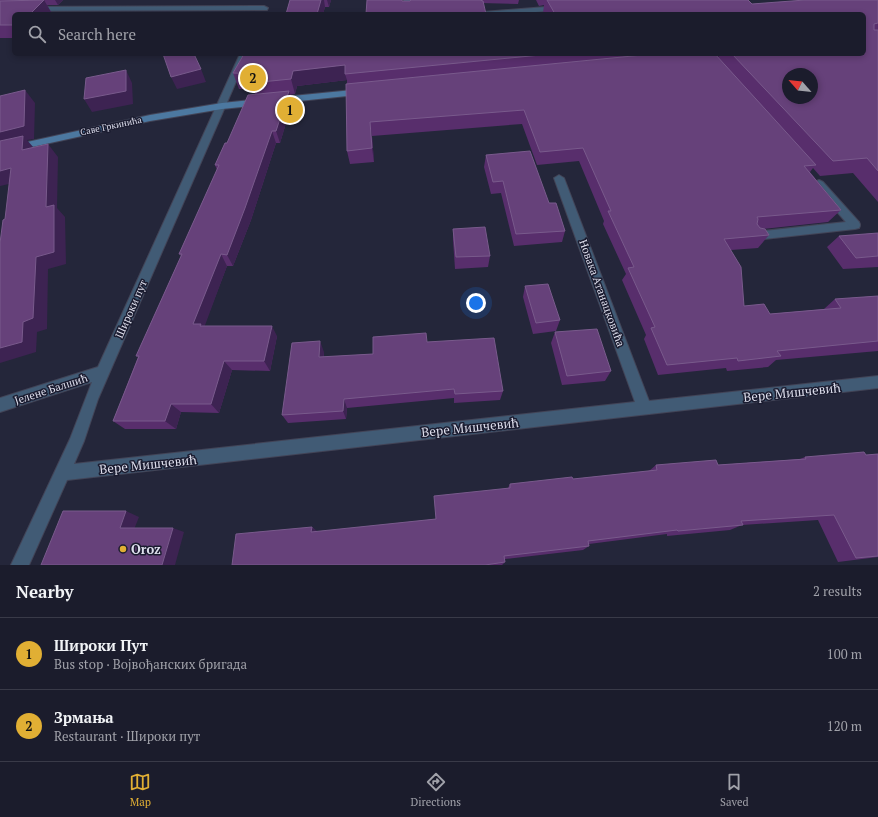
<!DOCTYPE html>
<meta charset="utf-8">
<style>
body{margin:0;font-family:"PT Serif",serif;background:#282938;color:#f1f3f6}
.compass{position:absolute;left:782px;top:68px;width:36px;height:36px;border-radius:50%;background:#1b1c2c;box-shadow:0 2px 6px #0003;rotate:297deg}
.you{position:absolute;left:476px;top:303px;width:14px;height:14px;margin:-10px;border:3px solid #fff;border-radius:50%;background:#1a73e8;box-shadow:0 0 0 6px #1a73e833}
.badge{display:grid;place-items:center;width:26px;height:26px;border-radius:50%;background:#e1af34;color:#111;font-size:13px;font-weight:700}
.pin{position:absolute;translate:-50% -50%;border:2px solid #fff;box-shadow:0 1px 4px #0006}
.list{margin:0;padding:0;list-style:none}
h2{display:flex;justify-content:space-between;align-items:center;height:52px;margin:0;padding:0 16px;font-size:17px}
h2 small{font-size:13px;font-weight:400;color:#a0a1a9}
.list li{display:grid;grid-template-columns:26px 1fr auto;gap:12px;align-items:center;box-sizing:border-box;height:72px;padding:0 16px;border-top:1px solid #393a48}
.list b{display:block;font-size:15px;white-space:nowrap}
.list p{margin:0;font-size:13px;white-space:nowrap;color:#a0a1a9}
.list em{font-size:13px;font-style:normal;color:#a0a1a9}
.icon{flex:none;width:22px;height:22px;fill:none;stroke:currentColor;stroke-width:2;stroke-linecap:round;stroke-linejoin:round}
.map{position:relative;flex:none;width:878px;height:565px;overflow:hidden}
.search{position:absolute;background:#1b1c2c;box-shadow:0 2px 6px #0003;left:12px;right:12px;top:12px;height:44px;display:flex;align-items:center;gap:10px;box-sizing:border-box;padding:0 14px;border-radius:6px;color:#a0a1a9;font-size:15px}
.sheet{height:196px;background:#1b1c2c}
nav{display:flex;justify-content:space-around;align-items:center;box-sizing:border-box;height:56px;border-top:1px solid #393a48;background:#1b1c2c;font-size:11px;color:#a0a1a9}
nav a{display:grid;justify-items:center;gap:2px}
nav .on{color:#e1af34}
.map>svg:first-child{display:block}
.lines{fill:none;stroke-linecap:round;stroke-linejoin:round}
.lane-casing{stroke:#424457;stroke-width:2}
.street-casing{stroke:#424457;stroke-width:2}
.secondary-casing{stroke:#424457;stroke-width:2}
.lane{fill:#415b75;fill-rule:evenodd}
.street{fill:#415b75;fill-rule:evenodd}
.secondary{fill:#4c78a0;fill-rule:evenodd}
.wall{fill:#582e6c}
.shaded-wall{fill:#3d2352}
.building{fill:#66417a;stroke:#795a8c;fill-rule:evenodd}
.poi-dot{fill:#e1af34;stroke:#1b1c30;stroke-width:1.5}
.labels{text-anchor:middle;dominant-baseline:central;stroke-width:3;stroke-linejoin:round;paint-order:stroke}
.far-street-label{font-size:9px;fill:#dedfed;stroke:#1b1c30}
.street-label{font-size:11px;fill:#dedfed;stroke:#1b1c30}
.near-street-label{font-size:13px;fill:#dedfed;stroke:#1b1c30}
.near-poi-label{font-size:13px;font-weight:bold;fill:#dedfed;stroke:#1b1c30;text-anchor:start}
</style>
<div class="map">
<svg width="878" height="565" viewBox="0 0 878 565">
<rect width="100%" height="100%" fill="#24263a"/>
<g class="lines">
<defs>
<path id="lane" d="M 855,221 L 859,222 L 860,225 L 859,228 L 855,229 L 754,240 L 750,239 L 748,236 L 750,233 L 754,232 Z"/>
<path id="street" d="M 404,0 L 410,0 L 411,14 L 403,14 Z
M 264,6 L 268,8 L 267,10 L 0,11 L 0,7 Z
M 559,6 L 563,8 L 562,10 L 510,14 L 479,14 L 483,12 Z
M 240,54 L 248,54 L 98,399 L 84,441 L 74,464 L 635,402 L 554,178 L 559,175 L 564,178 L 649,401 L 878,376 L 878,388 L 67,480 L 29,565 L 11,565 L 70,439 L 92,382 L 0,412 L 0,398 L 98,367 Z
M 819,180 L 823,182 L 859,222 L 860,225 L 859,228 L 851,228 L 815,186 L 814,184 L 815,182 Z"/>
<path id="secondary" d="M 363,89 L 366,90 L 367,92 L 366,94 L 222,109 L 150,121 L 0,154 L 0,148 L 150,115 L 222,103 Z"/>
</defs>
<use href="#lane" class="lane-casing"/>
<use href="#street" class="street-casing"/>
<use href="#secondary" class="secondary-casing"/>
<use href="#lane" class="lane"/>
<use href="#street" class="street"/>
<use href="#secondary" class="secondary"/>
</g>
<path class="wall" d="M 0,0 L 63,0 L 58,5 L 47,5 L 51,12 L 50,14 L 14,14 L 14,38 L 0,38 Z
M 290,0 L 331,0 L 329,7 L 325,7 L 323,14 L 286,14 Z
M 411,0 L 519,0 L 518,4 L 402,1 L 410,1 Z
M 536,0 L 748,0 L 752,4 L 878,0 L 878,202 L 853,173 L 820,176 L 813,168 L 810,172 L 841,210 L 828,222 L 763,229 L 769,235 L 758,248 L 731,250 L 744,306 L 770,314 L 824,309 L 835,299 L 878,296 L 878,351 L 776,360 L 768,367 L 727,371 L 726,368 L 658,375 L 644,339 L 646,335 L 622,280 L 626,274 L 603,224 L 604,221 L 579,161 L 537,165 L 522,124 L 372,136 L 374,162 L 350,164 L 347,151 L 347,80 L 297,86 L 295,94 L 290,95 L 292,103 L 280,143 L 276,143 L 251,220 L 233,266 L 227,266 L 204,326 L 277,336 L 270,371 L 232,370 L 219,413 L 181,412 L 176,429 L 125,429 L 113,421 L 138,357 L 136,356 L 181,256 L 179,254 L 217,170 L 215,165 L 255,94 L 253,89 L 239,89 L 233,73 L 244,54 L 715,54 L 718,57 L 720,54 L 864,54 L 864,14 L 544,14 L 543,13 L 544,5 L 539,6 Z
M 486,155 L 549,203 L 565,231 L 562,242 L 514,246 L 501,193 L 491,194 L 484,167 Z
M 453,229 L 490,256 L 488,267 L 455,269 L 453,240 Z
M 878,233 L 878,267 L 843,269 L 827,247 L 839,236 Z
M 525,286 L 560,320 L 556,331 L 533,334 L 523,297 Z
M 555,332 L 611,371 L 605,381 L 562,385 L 551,343 Z
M 427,342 L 503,391 L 500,400 L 454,403 L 454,398 L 347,408 L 346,419 L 288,423 L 282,415 L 324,352 L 324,357 L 373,354 Z
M 878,454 L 878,557 L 838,562 L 818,520 L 742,525 L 730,530 L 667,536 L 667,534 L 589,544 L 589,546 L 583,550 L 505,559 L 505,562 L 502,565 L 232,565 L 312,527 L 317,532 L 436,519 L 508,488 L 510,484 L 573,479 L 649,471 L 656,465 L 718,465 L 800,459 L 805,457 L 866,455 Z"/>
<path class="shaded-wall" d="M 44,0 L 51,12 L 50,14 L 30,14 Z
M 55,0 L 63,0 L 58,5 Z
M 321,0 L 324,0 L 325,7 L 323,14 L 317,14 Z
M 327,0 L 331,0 L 329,7 Z
M 345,65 L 345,74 L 347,80 L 297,86 L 295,94 L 291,79 L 293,71 Z
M 201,69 L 206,82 L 177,89 L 171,77 Z
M 126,70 L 132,83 L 133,104 L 92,112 L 84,99 Z
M 25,90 L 35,103 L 34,139 L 27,140 L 34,148 L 33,163 L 0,146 L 0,132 Z
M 289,91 L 292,103 L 280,143 L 276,131 Z
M 370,122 L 372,136 L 374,162 L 372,148 Z
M 272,131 L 276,143 L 251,220 L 233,266 L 227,255 Z
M 48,144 L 58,157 L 57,208 L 65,217 L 66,264 L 48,269 L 47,329 L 37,332 L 36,352 L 0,363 L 0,348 L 23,322 L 46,207 Z
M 11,168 L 22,181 L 0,186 L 0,171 Z
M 221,254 L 227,266 L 204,328 L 193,324 Z
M 272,326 L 277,336 L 270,371 L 264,361 Z
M 320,341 L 324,352 L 323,367 L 319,357 Z
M 224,361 L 232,370 L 219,413 L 211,404 Z
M 344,399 L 347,408 L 346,419 L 343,411 Z
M 171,404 L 181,412 L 176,429 L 165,421 Z
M 126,511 L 139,517 L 133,532 L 120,528 Z
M 312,527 L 317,531 L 317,537 L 311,532 Z
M 173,528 L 184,532 L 175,565 L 162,565 Z"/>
<path class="building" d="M 44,0 L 30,14 L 14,14 L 14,25 L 0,25 L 0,1 Z
M 290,0 L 321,0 L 317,14 L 286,14 Z
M 367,0 L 402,0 L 402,1 L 410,1 L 411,0 L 480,0 L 483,1 L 486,14 L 366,14 Z
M 547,0 L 748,0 L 752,4 L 805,0 L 878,0 L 878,23 L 874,24 L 874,30 L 878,30 L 878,171 L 867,158 L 833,161 L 732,54 L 864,54 L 864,14 L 555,14 ZM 788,74 L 812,74 L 812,98 L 788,98 Z
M 163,54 L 194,54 L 201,69 L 171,77 Z
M 244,54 L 551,54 L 345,74 L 345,65 L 293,71 L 291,79 L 251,83 L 255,74 L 233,73 Z
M 653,54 L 715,54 L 816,165 L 804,166 L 841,210 L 757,217 L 758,219 L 757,224 L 760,228 L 765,229 L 769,235 L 724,239 L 741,267 L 744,306 L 764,304 L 770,314 L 841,308 L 835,299 L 878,296 L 878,341 L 777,351 L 781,356 L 738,361 L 737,358 L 667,365 L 651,328 L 655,327 L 628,268 L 634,267 L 608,211 L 611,211 L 583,148 L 540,152 L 524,110 L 370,122 L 372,148 L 347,151 L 346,84 Z
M 126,70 L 126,91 L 84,99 L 86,78 Z
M 25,90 L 24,126 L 0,132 L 0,96 Z
M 289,91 L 276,131 L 272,131 L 245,208 L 227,255 L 221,254 L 193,324 L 201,324 L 200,326 L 272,326 L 264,361 L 224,361 L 211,404 L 171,404 L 165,421 L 113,421 L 139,356 L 136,356 L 182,254 L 179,254 L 219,165 L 215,165 L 225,143 L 227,143 L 248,95 Z
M 23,136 L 22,150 L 48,144 L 46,207 L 54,205 L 54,252 L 36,257 L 33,318 L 23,322 L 22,342 L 0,348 L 0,243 L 3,220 L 5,219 L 11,168 L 0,171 L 0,141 Z
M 530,151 L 549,203 L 556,203 L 565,231 L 516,234 L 503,181 L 493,182 L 486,155 Z
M 485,227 L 490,256 L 456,257 L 453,229 Z
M 878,233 L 878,256 L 856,258 L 839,236 Z
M 548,284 L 560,320 L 536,323 L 525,286 Z
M 597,329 L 611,371 L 567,376 L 555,332 Z
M 426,333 L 427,342 L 494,338 L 503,391 L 455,394 L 454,389 L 344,399 L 343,411 L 282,415 L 292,343 L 320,341 L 319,357 L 373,354 L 373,337 Z
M 864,452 L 866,455 L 878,454 L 878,556 L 856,558 L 834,515 L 741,521 L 743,525 L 678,531 L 677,530 L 588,541 L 589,546 L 504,556 L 505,562 L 485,565 L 232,565 L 236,534 L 312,527 L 311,532 L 436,519 L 434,496 L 510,488 L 510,484 L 572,477 L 573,479 L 657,470 L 656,465 L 716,460 L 718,465 L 806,459 L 805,457 Z
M 63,511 L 126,511 L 120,528 L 173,528 L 162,565 L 41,565 Z"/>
<circle class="poi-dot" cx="123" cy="549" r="4"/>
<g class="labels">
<g class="far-street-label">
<text transform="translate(111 126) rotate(-12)">Саве Гркинића</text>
</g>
<g class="street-label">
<text transform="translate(602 293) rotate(70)">Новака Атанацковића</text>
<text transform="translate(131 309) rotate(-66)">Широки пут</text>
<text transform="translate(51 389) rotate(-18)">Јелене Балшић</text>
</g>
<g class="near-street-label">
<text transform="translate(792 392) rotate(-6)">Вере Мишчевић</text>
<text transform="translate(470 427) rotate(-6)">Вере Мишчевић</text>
<text transform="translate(148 464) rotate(-6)">Вере Мишчевић</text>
</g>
<g class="near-poi-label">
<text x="131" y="549">Oroz</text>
</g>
</g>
</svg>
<svg class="compass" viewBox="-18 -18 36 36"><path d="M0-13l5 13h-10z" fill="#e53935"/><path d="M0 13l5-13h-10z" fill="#a0a1a9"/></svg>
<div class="you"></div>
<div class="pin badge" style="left:290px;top:110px">1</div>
<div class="pin badge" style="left:253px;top:78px">2</div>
<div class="search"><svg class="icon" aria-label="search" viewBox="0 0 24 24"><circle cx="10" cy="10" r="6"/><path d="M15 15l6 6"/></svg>Search here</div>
</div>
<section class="sheet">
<h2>Nearby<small>2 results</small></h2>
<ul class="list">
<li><span class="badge">1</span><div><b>Широки Пут</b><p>Bus stop · Војвођанских бригада</p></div><em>100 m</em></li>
<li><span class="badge">2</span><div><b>Зрмања</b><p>Restaurant · Широки пут</p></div><em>120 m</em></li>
</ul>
</section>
<nav>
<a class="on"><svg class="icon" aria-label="map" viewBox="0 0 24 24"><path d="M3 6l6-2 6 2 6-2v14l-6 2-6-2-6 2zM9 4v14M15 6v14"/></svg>Map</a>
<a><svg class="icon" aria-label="directions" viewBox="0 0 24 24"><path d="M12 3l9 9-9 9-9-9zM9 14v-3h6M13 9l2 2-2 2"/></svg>Directions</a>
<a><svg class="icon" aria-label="saved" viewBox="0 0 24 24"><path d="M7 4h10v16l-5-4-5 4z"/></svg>Saved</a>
</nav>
